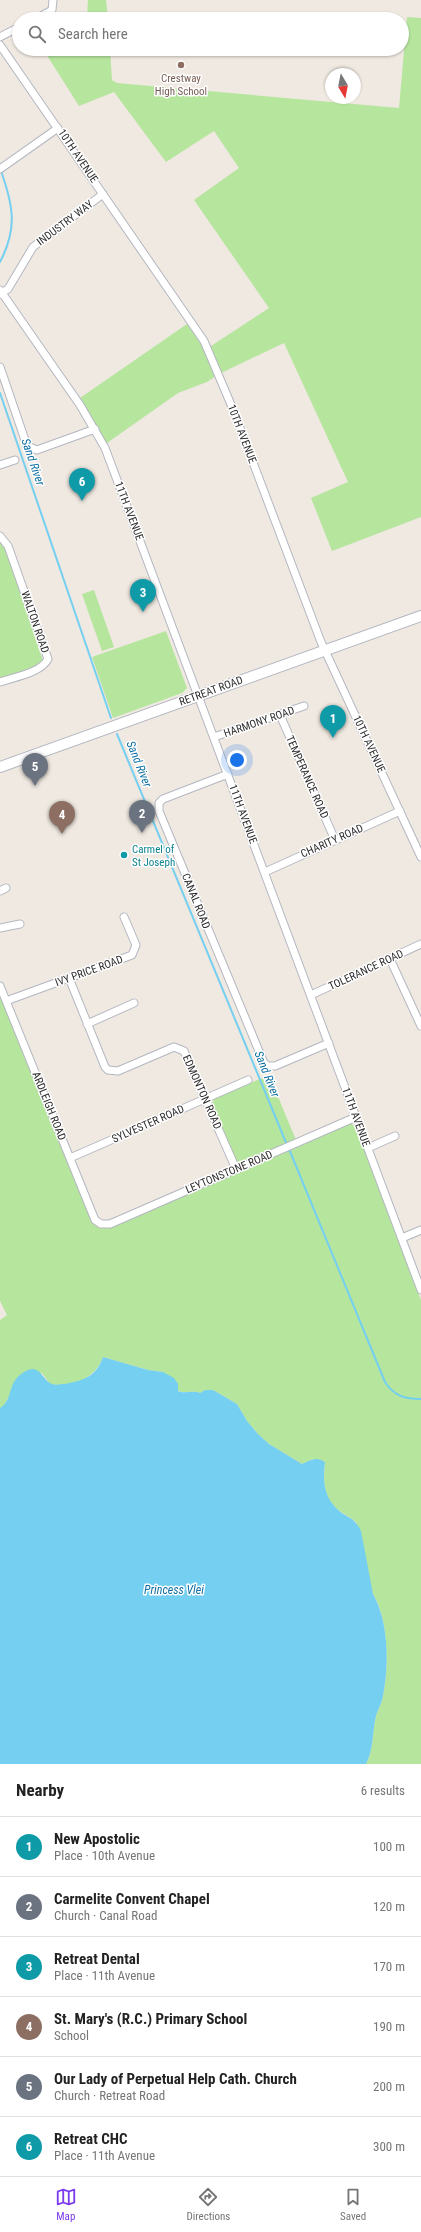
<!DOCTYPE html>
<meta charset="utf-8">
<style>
body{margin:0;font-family:"Roboto Condensed",sans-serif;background:#f6f6f6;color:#222}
.compass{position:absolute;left:325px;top:68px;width:36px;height:36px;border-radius:50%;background:#fff;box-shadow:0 1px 3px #0004;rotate:170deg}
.you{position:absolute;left:237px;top:760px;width:14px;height:14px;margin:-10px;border:3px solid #fff;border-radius:50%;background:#1a73e8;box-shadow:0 0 0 6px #1a73e833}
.badge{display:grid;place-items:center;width:26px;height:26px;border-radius:50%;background:#7c3aed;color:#fff;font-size:13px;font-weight:700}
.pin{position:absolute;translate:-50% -33px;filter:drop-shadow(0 1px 2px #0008)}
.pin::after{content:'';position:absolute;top:21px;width:14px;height:12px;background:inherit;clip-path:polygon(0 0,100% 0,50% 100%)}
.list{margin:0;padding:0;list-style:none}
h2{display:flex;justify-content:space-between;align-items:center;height:52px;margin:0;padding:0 16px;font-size:17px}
h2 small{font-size:13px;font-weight:400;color:#767676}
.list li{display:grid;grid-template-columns:26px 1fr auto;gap:12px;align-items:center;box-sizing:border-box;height:60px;padding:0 16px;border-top:1px solid #e0e0e0}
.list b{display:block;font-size:15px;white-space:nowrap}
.list p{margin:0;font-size:13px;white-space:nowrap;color:#767676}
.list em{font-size:13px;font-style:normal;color:#767676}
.icon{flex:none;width:22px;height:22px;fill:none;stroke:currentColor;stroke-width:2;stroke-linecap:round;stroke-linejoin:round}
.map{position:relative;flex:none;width:421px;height:1764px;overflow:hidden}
.search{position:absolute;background:#fff;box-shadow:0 1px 3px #0004;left:12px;right:12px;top:12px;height:44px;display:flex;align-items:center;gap:10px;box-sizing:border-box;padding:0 14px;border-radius:22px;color:#767676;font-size:15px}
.sheet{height:412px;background:#fff}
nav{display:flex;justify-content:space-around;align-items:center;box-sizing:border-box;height:56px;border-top:1px solid #e0e0e0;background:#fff;font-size:11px;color:#767676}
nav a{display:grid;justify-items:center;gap:2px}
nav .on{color:#7c3aed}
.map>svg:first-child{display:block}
.green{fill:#b6e59e}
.water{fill:#75cff0}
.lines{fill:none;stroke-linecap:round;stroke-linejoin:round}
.stream{stroke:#75cff0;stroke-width:2}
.minor-casing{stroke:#b4b7c1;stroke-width:9}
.secondary-casing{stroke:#b4b7c1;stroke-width:12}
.minor{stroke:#fff;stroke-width:7}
.secondary{stroke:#fff;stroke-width:10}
.education-dot{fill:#8d6e63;stroke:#fff;stroke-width:1.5}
.culture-dot{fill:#0f9aa8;stroke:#fff;stroke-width:1.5}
.labels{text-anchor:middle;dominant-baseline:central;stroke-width:3;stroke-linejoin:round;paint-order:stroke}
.education-label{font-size:11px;fill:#785e54;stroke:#fff}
.street-label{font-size:11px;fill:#2e2e2e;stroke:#fff}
.culture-label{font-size:11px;fill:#0d838f;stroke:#fff;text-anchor:start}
.water-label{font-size:12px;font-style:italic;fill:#0d6fa3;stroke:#fff}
</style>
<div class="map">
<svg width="421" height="1764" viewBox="0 0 421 1764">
<rect width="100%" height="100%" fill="#efe9e1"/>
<path class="green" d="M 88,0 L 106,0 L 108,19 L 87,19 Z
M 407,17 L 421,18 L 421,517 L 332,551 L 311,498 L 348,482 L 284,343 L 219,374 L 207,382 L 178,393 L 107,443 L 80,398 L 187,324 L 205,350 L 269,308 L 194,200 L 239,168 L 214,131 L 166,162 L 114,92 L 79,106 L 48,57 L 48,49 L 110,49 L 112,80 L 117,83 L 399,108 Z
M 0,540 L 3,542 L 43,661 L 41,664 L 0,679 Z
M 94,590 L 114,647 L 102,651 L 82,594 Z
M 166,631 L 187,688 L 182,693 L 113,718 L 92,657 Z
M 0,994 L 93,1222 L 99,1228 L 108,1228 L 348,1124 L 352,1124 L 357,1129 L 421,1300 L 421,1764 L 366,1764 C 374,1749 372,1732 376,1716 C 378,1709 382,1703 383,1696 C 389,1665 389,1621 373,1594 L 356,1522 C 350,1517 343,1514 337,1509 C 323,1498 323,1478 325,1462 L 313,1459 L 302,1464 L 269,1444 L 258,1434 L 247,1421 L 237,1404 L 213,1390 L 205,1390 L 200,1393 C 194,1391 190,1392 184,1392 C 175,1393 168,1378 163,1372 L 148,1370 L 103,1357 C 95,1379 72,1388 50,1384 L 42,1373 L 8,1398 L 5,1405 L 0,1408 L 0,1320 L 7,1315 L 0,1301 Z
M 269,1075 L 296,1140 L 245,1162 L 239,1162 L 235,1159 L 212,1103 L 215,1098 Z"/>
<path class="water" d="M 103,1357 L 148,1370 L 163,1372 L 174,1378 L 178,1384 L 178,1391 C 185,1394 192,1390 200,1393 L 205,1390 L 213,1390 L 237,1404 L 247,1421 L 258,1434 L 269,1444 L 302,1464 C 311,1460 316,1456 325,1462 C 323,1479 323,1495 336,1508 C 346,1518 354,1516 361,1531 L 373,1594 C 389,1622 389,1665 383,1696 C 382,1703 378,1709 376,1716 C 372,1732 374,1749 366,1764 L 0,1764 L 0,1408 C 15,1399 5,1380 28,1370 C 39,1365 43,1379 50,1383 C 54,1386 61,1384 65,1384 C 84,1380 96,1377 103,1357 Z"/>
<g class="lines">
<path class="stream" d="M 0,262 C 18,228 13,205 1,171
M 0,393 L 111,718
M 117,734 L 287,1145
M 289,1149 L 385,1382 C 394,1396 405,1399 421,1399"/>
<defs>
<path id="minor" d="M 36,19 L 52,10 L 53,0
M 0,37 L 19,27
M 0,45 L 204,341 L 232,407 L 321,642 L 421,857
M 0,169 L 58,128
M 0,290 L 80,405 L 105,448 L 421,1290
M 0,294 L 8,289 L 33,247 L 103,194
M 0,367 L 27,446 L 37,450 L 95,429
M 0,465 L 15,460
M 0,536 L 8,546 L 48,659 C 41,673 14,677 0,682
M 280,715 L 335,840
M 214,737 L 304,706
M 228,774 L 163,799 L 159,803 L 159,811 L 264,1063 L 268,1066 L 275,1066 L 329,1043
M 265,872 L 400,811
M 0,891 L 6,888
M 0,928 L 20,924
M 390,959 L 421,1026
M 69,978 L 105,1067 L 108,1070 L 118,1071 L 174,1047 L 184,1051 L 236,1169
M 0,986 L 95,1220 L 101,1224 L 110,1224 L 356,1117
M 311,995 L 421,944
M 6,1001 L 132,955 L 136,945 L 124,917
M 87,1024 L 134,1003
M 368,1148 L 395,1136
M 70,1158 L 248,1080
M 402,1238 L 421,1230"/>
<path id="secondary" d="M 0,767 L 421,616"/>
</defs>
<use href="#minor" class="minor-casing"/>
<use href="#secondary" class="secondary-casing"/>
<use href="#minor" class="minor"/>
<use href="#secondary" class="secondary"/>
</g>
<circle class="education-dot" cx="181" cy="65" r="4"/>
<circle class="culture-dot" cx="124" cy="855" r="4"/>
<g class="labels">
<g class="education-label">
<text x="181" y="78">Crestway<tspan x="181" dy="13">High School</tspan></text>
</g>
<g class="street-label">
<text transform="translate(78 156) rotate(56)">10TH AVENUE</text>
<text transform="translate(65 223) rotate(-37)">INDUSTRY WAY</text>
<text transform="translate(242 434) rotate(69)">10TH AVENUE</text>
<text transform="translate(129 511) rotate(69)">11TH AVENUE</text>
<text transform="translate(35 622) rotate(71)">WALTON ROAD</text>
<text transform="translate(211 691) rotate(-20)">RETREAT ROAD</text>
<text transform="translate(259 722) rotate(-19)">HARMONY ROAD</text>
<text transform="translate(369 744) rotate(65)">10TH AVENUE</text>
<text transform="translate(307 777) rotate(66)">TEMPERANCE ROAD</text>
<text transform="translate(243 814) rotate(70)">11TH AVENUE</text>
<text transform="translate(332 841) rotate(-24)">CHARITY ROAD</text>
<text transform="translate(196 901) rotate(68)">CANAL ROAD</text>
<text transform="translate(366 970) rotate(-25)">TOLERANCE ROAD</text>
<text transform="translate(89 971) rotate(-20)">IVY PRICE ROAD</text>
<text transform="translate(202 1092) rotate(66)">EDMONTON ROAD</text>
<text transform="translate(49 1106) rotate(68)">ARDLEIGH ROAD</text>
<text transform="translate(356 1117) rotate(70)">11TH AVENUE</text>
<text transform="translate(148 1124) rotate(-24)">SYLVESTER ROAD</text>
<text transform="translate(229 1172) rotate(-23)">LEYTONSTONE ROAD</text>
</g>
<g class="culture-label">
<text x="132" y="849">Carmel of<tspan x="132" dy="13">St Joseph</tspan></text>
</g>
<g class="water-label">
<text transform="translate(33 462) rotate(71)">Sand River</text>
<text transform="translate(139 764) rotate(68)">Sand River</text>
<text transform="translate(267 1074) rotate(68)">Sand River</text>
<text x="174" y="1590">Princess Vlei</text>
</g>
</g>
</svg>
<svg class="compass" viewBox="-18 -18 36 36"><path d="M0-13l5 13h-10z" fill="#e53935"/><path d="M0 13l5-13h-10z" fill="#767676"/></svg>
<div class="you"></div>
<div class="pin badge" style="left:333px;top:738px;background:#0f9aa8">1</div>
<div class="pin badge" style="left:142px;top:833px;background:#6b7280">2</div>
<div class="pin badge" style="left:143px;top:612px;background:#0f9aa8">3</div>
<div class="pin badge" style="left:62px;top:834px;background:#8d6e63">4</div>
<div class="pin badge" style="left:35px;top:786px;background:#6b7280">5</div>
<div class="pin badge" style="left:82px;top:501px;background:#0f9aa8">6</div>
<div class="search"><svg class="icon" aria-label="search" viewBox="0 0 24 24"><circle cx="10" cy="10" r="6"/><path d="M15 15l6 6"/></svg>Search here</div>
</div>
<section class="sheet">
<h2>Nearby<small>6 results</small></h2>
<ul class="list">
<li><span class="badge" style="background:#0f9aa8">1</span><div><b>New Apostolic</b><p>Place · 10th Avenue</p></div><em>100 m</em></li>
<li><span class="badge" style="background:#6b7280">2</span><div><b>Carmelite Convent Chapel</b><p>Church · Canal Road</p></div><em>120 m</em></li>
<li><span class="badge" style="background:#0f9aa8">3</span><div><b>Retreat Dental</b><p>Place · 11th Avenue</p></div><em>170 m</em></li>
<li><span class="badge" style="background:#8d6e63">4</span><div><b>St. Mary's (R.C.) Primary School</b><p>School</p></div><em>190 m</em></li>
<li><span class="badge" style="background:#6b7280">5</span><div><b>Our Lady of Perpetual Help Cath. Church</b><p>Church · Retreat Road</p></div><em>200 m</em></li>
<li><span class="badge" style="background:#0f9aa8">6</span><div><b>Retreat CHC</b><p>Place · 11th Avenue</p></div><em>300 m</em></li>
</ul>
</section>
<nav>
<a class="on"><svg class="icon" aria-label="map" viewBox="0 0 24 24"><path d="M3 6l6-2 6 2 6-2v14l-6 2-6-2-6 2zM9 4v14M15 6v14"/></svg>Map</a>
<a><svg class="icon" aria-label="directions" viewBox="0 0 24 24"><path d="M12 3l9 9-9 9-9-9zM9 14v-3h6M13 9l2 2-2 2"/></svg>Directions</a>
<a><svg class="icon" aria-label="saved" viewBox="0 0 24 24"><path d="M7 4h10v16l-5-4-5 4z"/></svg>Saved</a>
</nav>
